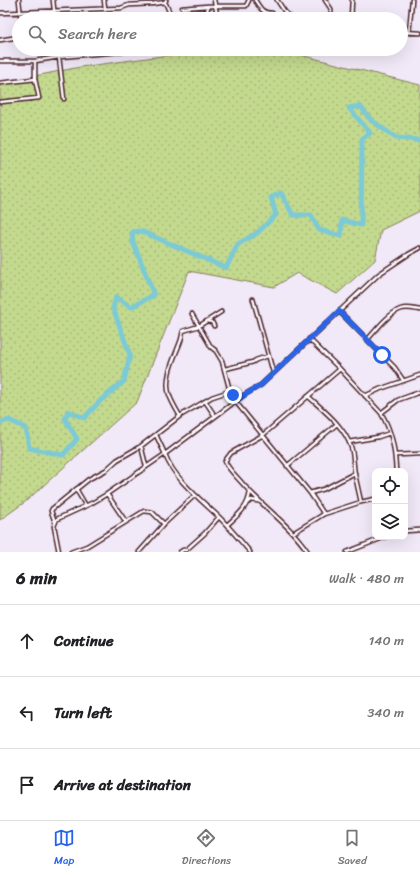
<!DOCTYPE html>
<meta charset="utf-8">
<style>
body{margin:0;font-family:Sriracha,sans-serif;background:#f2f2f2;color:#202124}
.controls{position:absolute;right:12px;bottom:12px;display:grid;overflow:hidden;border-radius:8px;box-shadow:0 4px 16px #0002}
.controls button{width:36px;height:36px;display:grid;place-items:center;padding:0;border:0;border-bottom:1px solid #e0e0e0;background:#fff;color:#202124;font:20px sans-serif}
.stop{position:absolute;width:12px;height:12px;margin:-9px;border:3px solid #2563eb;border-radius:50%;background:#fff}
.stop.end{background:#2563eb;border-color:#fff;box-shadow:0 1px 4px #0008}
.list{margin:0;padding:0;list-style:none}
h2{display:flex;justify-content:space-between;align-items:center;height:52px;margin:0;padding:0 16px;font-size:17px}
h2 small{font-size:13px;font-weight:400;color:#757577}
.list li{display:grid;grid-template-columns:26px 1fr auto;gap:12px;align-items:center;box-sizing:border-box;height:72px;padding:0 16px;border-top:1px solid #e0e0e0}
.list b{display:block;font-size:15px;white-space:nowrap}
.list em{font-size:13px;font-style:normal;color:#757577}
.icon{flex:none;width:22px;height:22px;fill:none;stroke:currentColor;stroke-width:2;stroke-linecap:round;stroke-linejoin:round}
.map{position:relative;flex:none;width:420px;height:552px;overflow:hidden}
.search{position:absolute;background:#fff;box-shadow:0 4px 16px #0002;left:12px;right:12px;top:12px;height:44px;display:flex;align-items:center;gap:10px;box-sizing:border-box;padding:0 14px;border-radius:22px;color:#757577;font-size:15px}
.sheet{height:268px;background:#fff}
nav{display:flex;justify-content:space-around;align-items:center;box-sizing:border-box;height:56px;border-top:1px solid #e0e0e0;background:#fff;font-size:11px;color:#757577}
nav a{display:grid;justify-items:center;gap:2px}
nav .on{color:#2563eb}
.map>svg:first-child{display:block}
.grass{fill:url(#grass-dots);stroke:#867c5c}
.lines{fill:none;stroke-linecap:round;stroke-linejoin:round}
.river{stroke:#7bcad6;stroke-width:5}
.minor-casing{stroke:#4a1f2b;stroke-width:5.5}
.minor{stroke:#fff;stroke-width:2.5}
.route{stroke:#2563eb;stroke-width:5}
</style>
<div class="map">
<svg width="420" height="552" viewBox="0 0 420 552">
<defs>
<pattern id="grass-dots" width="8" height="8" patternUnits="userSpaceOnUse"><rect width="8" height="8" fill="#c3d98e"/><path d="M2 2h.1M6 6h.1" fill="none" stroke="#a9ba7b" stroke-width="1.8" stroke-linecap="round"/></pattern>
</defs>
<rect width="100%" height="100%" fill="#f1e9f7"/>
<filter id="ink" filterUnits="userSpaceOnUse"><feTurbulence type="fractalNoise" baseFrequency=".025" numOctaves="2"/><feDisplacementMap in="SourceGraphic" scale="8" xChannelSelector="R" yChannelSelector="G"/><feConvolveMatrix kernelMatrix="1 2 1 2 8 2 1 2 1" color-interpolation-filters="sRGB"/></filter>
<g filter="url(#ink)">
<path class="grass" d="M 214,49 L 277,49 L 420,85 L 420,211 L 381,230 L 375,260 L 337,294 L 297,273 L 274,287 L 189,271 L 137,402 L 25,502 L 0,520 L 0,83 L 80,67 Z"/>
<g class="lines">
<path class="river" d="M 0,423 L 9,420 L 26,428 L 29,448 L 63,455 L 77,439 L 65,419 L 68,411 L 84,418 L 100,401 L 124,381 L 130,355 L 113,308 L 116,297 L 131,307 L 154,295 L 133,242 L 132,232 L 141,231 L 226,268 L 238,244 L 257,233 L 276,215 L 271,197 L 281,193 L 293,215 L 311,215 L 319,230 L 341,236 L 342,220 L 361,225 L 362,139 L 370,133 L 349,108 L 360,106 L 371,120 L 396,138 L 420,140"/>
<defs>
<path id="minor" d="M 19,0 L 21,19
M 53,0 L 55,19
M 104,0 L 105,8
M 214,0 L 218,19
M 255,0 C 260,8 262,13 272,13
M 277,0 L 285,12 L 293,19
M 325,0 L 331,9 L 331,19
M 165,2 L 169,11 L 168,19
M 182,8 L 208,6
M 0,13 L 121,8 L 129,5 L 152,4 L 165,2 L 166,0
M 206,19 L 208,6 L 246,6 L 249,0
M 319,19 L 327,19
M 351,19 L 352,0
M 401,32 L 420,33
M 409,33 L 412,0
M 0,40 L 19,37
M 58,49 L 64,99
M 0,61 L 35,61 L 59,57 L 153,49
M 0,83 L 35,79
M 0,102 L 39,98 L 35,79 L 35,61
M 253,299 L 273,372
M 339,311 L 395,368 L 403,380
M 192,314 L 211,347 L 216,351 L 222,361 L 230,391 L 235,401 L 310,493 L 324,514
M 207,321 L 212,322 L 214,326
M 309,339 L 340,369 L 381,413 C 392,431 395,450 396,471
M 368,339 C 377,329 388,314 401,309 C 407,307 414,309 420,310
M 225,369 L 253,362 L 256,360 L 268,356
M 308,396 C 324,411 344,426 351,447 C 354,456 353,465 355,475 C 357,484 359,493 361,502
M 365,396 L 380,389 L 420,375
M 205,401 L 215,416
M 381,413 L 398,400 L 420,392
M 180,416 C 176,409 171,401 169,394 C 164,376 175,357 181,340 L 183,331 L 199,326 L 221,312
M 349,442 L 378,437 L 390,433
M 141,446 L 146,466
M 396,455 L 420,454
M 287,466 L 337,424
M 76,489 L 86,506
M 310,493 L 324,489 L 355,473
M 107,494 L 126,522
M 249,502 L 251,500 L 258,501
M 55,522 L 51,511 L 52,509 L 89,479 L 106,470 L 117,460 L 141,446 L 180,416 L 212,397 L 230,391
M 227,525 C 238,515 248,508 250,492
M 405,531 L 420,530
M 293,533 L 324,514 L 361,502 L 375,499
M 59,552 L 54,526 L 57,519 L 92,503 L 107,494 L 165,454 L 156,435
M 71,552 L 87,546 L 144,511 L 152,512 L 164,524
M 139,552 L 164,524 L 195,495
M 180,552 L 183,550 L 186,550 L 205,533 L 219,517
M 250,552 C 240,540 230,528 219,517 C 201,500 173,478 165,454 L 244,395 L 261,385 L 379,274 L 409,254 L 420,248
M 308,552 C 290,525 263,507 242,483 C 236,476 228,469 225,461 L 231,453 L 263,435 L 340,369
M 347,552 L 385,537"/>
</defs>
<use href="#minor" class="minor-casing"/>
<use href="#minor" class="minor"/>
</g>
</g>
<g class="lines" filter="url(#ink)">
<path class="route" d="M 233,395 L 235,401 L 261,385 L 339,311 L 368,340 L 382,355"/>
</g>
</svg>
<div class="controls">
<button><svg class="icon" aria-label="locate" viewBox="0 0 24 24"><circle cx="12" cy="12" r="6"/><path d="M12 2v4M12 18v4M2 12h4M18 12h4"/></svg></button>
<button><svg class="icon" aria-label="layers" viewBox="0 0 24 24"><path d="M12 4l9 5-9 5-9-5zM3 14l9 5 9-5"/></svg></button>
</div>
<div class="stop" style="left:382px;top:355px"></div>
<div class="stop end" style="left:233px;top:395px"></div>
<div class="search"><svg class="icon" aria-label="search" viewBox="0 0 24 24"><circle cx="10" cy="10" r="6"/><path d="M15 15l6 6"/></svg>Search here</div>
</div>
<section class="sheet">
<h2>6 min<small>Walk · 480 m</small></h2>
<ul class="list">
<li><svg class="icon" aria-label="ahead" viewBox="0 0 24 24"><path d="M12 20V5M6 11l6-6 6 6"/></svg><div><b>Continue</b></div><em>140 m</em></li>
<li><svg class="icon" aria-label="left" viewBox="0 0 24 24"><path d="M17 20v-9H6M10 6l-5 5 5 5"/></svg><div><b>Turn left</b></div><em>340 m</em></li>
<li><svg class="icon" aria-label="arrive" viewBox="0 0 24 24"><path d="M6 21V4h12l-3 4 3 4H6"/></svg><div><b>Arrive at destination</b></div></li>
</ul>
</section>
<nav>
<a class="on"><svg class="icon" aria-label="map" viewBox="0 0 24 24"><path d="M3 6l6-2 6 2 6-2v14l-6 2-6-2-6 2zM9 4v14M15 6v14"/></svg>Map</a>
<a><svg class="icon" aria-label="directions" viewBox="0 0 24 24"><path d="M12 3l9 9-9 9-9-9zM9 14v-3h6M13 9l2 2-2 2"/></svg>Directions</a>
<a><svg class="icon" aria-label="saved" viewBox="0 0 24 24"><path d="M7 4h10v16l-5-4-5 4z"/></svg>Saved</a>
</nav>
